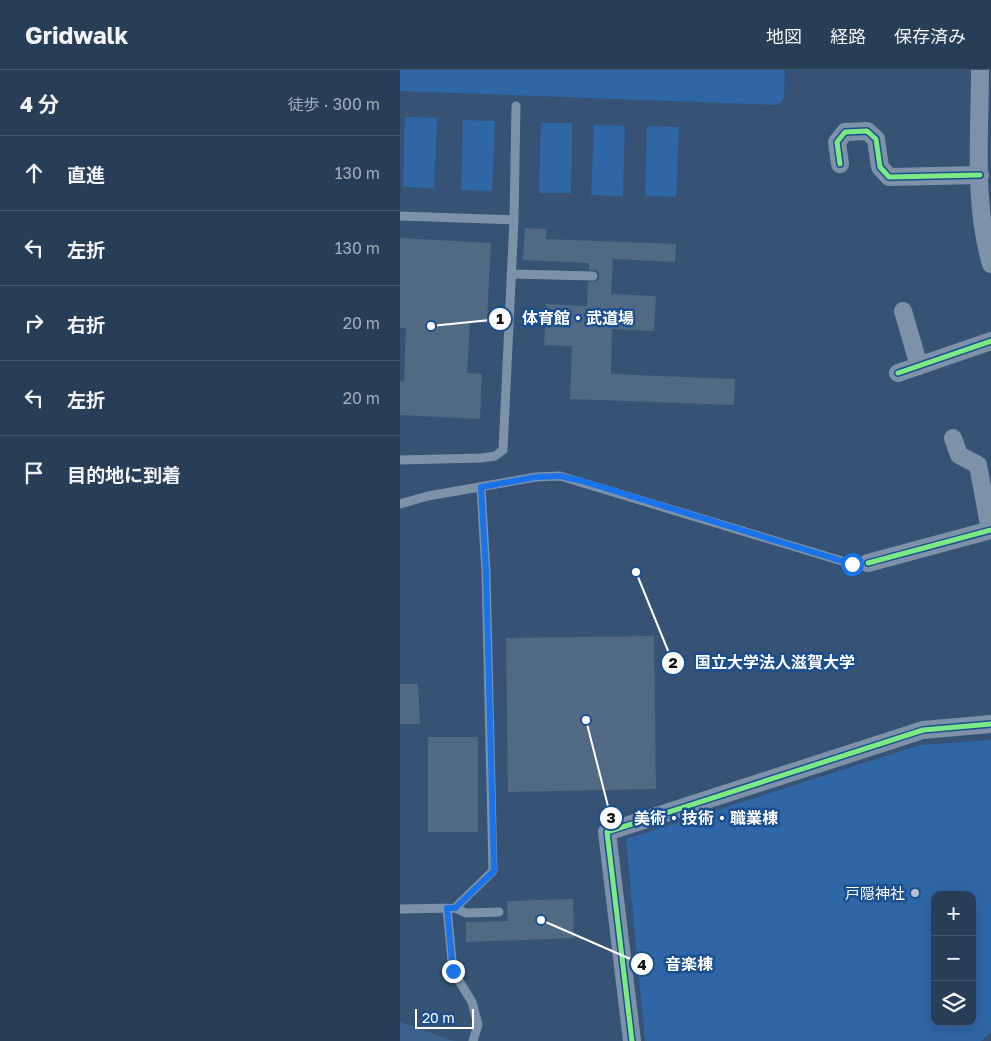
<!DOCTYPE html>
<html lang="ja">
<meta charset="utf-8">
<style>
body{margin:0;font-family:"Golos Text","Noto Sans JP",sans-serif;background:#344961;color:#f1f3f6}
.controls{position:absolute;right:15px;bottom:15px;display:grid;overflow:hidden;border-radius:10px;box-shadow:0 5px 20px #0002}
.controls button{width:45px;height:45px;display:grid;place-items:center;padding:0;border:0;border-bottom:1px solid #44576d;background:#283e57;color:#f1f3f6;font:25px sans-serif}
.scale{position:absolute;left:15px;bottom:12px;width:59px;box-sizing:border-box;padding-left:5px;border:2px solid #fff;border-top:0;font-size:14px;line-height:18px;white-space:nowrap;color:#fff;-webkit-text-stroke:4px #1b4f8f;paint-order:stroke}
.stop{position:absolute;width:15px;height:15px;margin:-11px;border:4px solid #1a73e8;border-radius:50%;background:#fff}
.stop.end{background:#1a73e8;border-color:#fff;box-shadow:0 1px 5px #0008}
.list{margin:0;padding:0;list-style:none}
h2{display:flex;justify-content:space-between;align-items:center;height:65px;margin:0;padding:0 20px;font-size:21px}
h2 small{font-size:16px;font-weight:400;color:#a5aeba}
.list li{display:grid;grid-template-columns:32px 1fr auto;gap:15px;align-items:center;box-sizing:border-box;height:75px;padding:0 20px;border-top:1px solid #44576d}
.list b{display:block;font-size:19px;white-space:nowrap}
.list em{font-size:16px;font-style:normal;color:#a5aeba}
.icon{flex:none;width:28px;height:28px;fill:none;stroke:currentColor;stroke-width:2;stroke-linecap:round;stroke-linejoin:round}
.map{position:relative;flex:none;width:591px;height:971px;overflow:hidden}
header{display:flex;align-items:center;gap:30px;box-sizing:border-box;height:70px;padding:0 25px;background:#283e57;border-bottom:1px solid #44576d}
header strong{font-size:24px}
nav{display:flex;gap:28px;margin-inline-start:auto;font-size:18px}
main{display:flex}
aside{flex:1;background:#283e57}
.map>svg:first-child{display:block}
.green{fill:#2f66a5;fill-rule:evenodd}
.water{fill:#3b618d}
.building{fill:#526984}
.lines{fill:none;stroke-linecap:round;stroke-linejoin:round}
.service{stroke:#7d92a8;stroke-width:9}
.minor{stroke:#7d92a8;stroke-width:18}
.cycleway-casing{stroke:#1b4f8f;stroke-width:8}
.cycleway{stroke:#7ce984;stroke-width:5}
.route{stroke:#1a73e8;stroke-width:6}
.poi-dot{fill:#b9c2ce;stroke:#1b4f8f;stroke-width:2}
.labels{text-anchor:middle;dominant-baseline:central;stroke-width:5;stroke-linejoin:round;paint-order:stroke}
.poi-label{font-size:15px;fill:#fff;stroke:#1b4f8f;text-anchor:end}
.leader{fill:none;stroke:#fff;stroke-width:2}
.callout-dot{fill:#fff;stroke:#1b4f8f;stroke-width:2}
.mark-label{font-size:15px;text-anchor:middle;font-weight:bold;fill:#111}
.callout-label{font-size:16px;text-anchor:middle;font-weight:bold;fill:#fff;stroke:#1b4f8f;stroke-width:5;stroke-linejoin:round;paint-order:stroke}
</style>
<header>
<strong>Gridwalk</strong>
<nav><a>地図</a><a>経路</a><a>保存済み</a></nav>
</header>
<main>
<aside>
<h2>4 分<small>徒歩 · 300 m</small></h2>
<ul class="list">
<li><svg class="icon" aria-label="ahead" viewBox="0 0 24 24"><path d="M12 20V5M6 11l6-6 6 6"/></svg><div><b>直進</b></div><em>130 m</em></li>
<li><svg class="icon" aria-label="left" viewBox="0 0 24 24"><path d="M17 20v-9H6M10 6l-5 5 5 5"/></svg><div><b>左折</b></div><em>130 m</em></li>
<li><svg class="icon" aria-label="right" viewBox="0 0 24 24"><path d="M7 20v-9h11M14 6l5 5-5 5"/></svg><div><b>右折</b></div><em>20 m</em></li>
<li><svg class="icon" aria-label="left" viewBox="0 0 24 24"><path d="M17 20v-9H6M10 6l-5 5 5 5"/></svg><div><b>左折</b></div><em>20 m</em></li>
<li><svg class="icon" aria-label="arrive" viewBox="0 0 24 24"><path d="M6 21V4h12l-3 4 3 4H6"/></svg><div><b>目的地に到着</b></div></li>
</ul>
</aside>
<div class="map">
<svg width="591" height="971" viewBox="0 0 591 971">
<rect width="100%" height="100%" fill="#365274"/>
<path class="green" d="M 0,0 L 385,0 L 384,28 L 378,35 L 0,21 Z
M 5,47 L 37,48 L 34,118 L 3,117 Z
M 63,50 L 95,51 L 92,121 L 61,120 Z
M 141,53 L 172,53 L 171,123 L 139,123 Z
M 194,55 L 225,56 L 223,126 L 191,125 Z
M 247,56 L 279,57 L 276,127 L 245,126 Z
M 591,670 L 591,962 L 581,971 L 245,971 L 226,769 L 520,675 ZM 535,825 L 572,825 L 572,952 L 535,952 Z"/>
<path class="water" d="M 0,952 L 54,971 L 0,971 Z"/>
<path class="building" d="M 125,158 L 146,159 L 146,169 L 276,174 L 275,192 L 213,189 L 211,224 L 256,226 L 254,261 L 212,259 L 211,304 L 335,309 L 334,335 L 170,329 L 172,276 L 144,275 L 146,234 L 187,236 L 188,212 L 196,211 L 199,209 L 199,203 L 196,200 L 189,200 L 189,193 L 123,190 Z
M 0,168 L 91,173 L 87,253 L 70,252 L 67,303 L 82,304 L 80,349 L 0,345 L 0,311 L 4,312 L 6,258 L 0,258 Z
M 254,566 L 256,719 L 108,722 L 106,568 Z
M 0,614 L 18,614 L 20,654 L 0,654 Z
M 28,667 L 78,667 L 78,762 L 28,762 Z
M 173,829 L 174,868 L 66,872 L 66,852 L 108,851 L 107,831 Z"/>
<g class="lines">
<path class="service" d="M 0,146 L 114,150 L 103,380 L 95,386 L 81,388 L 0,390
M 114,150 L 116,36
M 111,204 L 193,206
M 0,434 L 28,426 L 136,407 L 160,406 L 452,494 L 468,493
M 47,838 L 53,901 L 72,932 L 78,955 L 73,971
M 55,838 L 93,801 L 86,502 L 81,417
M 0,839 L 55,838 L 66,843 L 99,842"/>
<path class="minor" d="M 580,0 C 580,64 573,132 591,194
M 440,94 L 437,72 L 445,62 L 467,61 L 476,69 L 480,97 L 489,107 L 580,105
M 503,241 L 519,296
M 498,303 L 591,271
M 553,368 L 559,385 L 578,395 L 590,460
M 468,493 L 591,460
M 232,971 L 207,762 L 523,660 L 591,654"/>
<defs>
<path id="cycleway" d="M 440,94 L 437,72 L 445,62 L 467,61 L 476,69 L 480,97 L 489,107 L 580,105
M 498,303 L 591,271
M 468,493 L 591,460
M 232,971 L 207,762 L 523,660 L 591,654"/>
</defs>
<use href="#cycleway" class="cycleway-casing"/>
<use href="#cycleway" class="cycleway"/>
</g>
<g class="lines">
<path class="route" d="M 53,901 L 47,838 L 55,838 L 94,801 L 86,502 L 81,417 L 136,407 L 160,406 L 182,411 L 452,494"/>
</g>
<circle class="poi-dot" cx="515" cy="823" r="5"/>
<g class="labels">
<g class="poi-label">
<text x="505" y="823">戸隠神社</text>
</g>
</g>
<path class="leader" d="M31 256L100 249M236 502L273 593M186 650L211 748M141 850L242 894"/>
<g class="callout-dot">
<circle cx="31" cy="256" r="5"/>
<circle cx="236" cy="502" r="5"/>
<circle cx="186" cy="650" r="5"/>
<circle cx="141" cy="850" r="5"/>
<circle cx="100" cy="249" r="12"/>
<circle cx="273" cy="593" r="12"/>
<circle cx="211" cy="748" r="12"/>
<circle cx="242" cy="894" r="12"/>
</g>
<g class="mark-label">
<text x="100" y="254">1</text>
<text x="273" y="598">2</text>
<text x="211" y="753">3</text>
<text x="242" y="900">4</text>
</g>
<g class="callout-label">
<text x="178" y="254">体育館・武道場</text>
<text x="375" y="598">国立大学法人滋賀大学</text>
<text x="306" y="754">美術・技術・職業棟</text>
<text x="289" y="900">音楽棟</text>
</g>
</svg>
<div class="controls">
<button>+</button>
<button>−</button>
<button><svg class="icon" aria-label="layers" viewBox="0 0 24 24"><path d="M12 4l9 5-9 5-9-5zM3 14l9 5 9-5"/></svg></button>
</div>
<div class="scale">20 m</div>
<div class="stop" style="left:452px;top:494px"></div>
<div class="stop end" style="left:53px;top:901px"></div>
</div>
</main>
